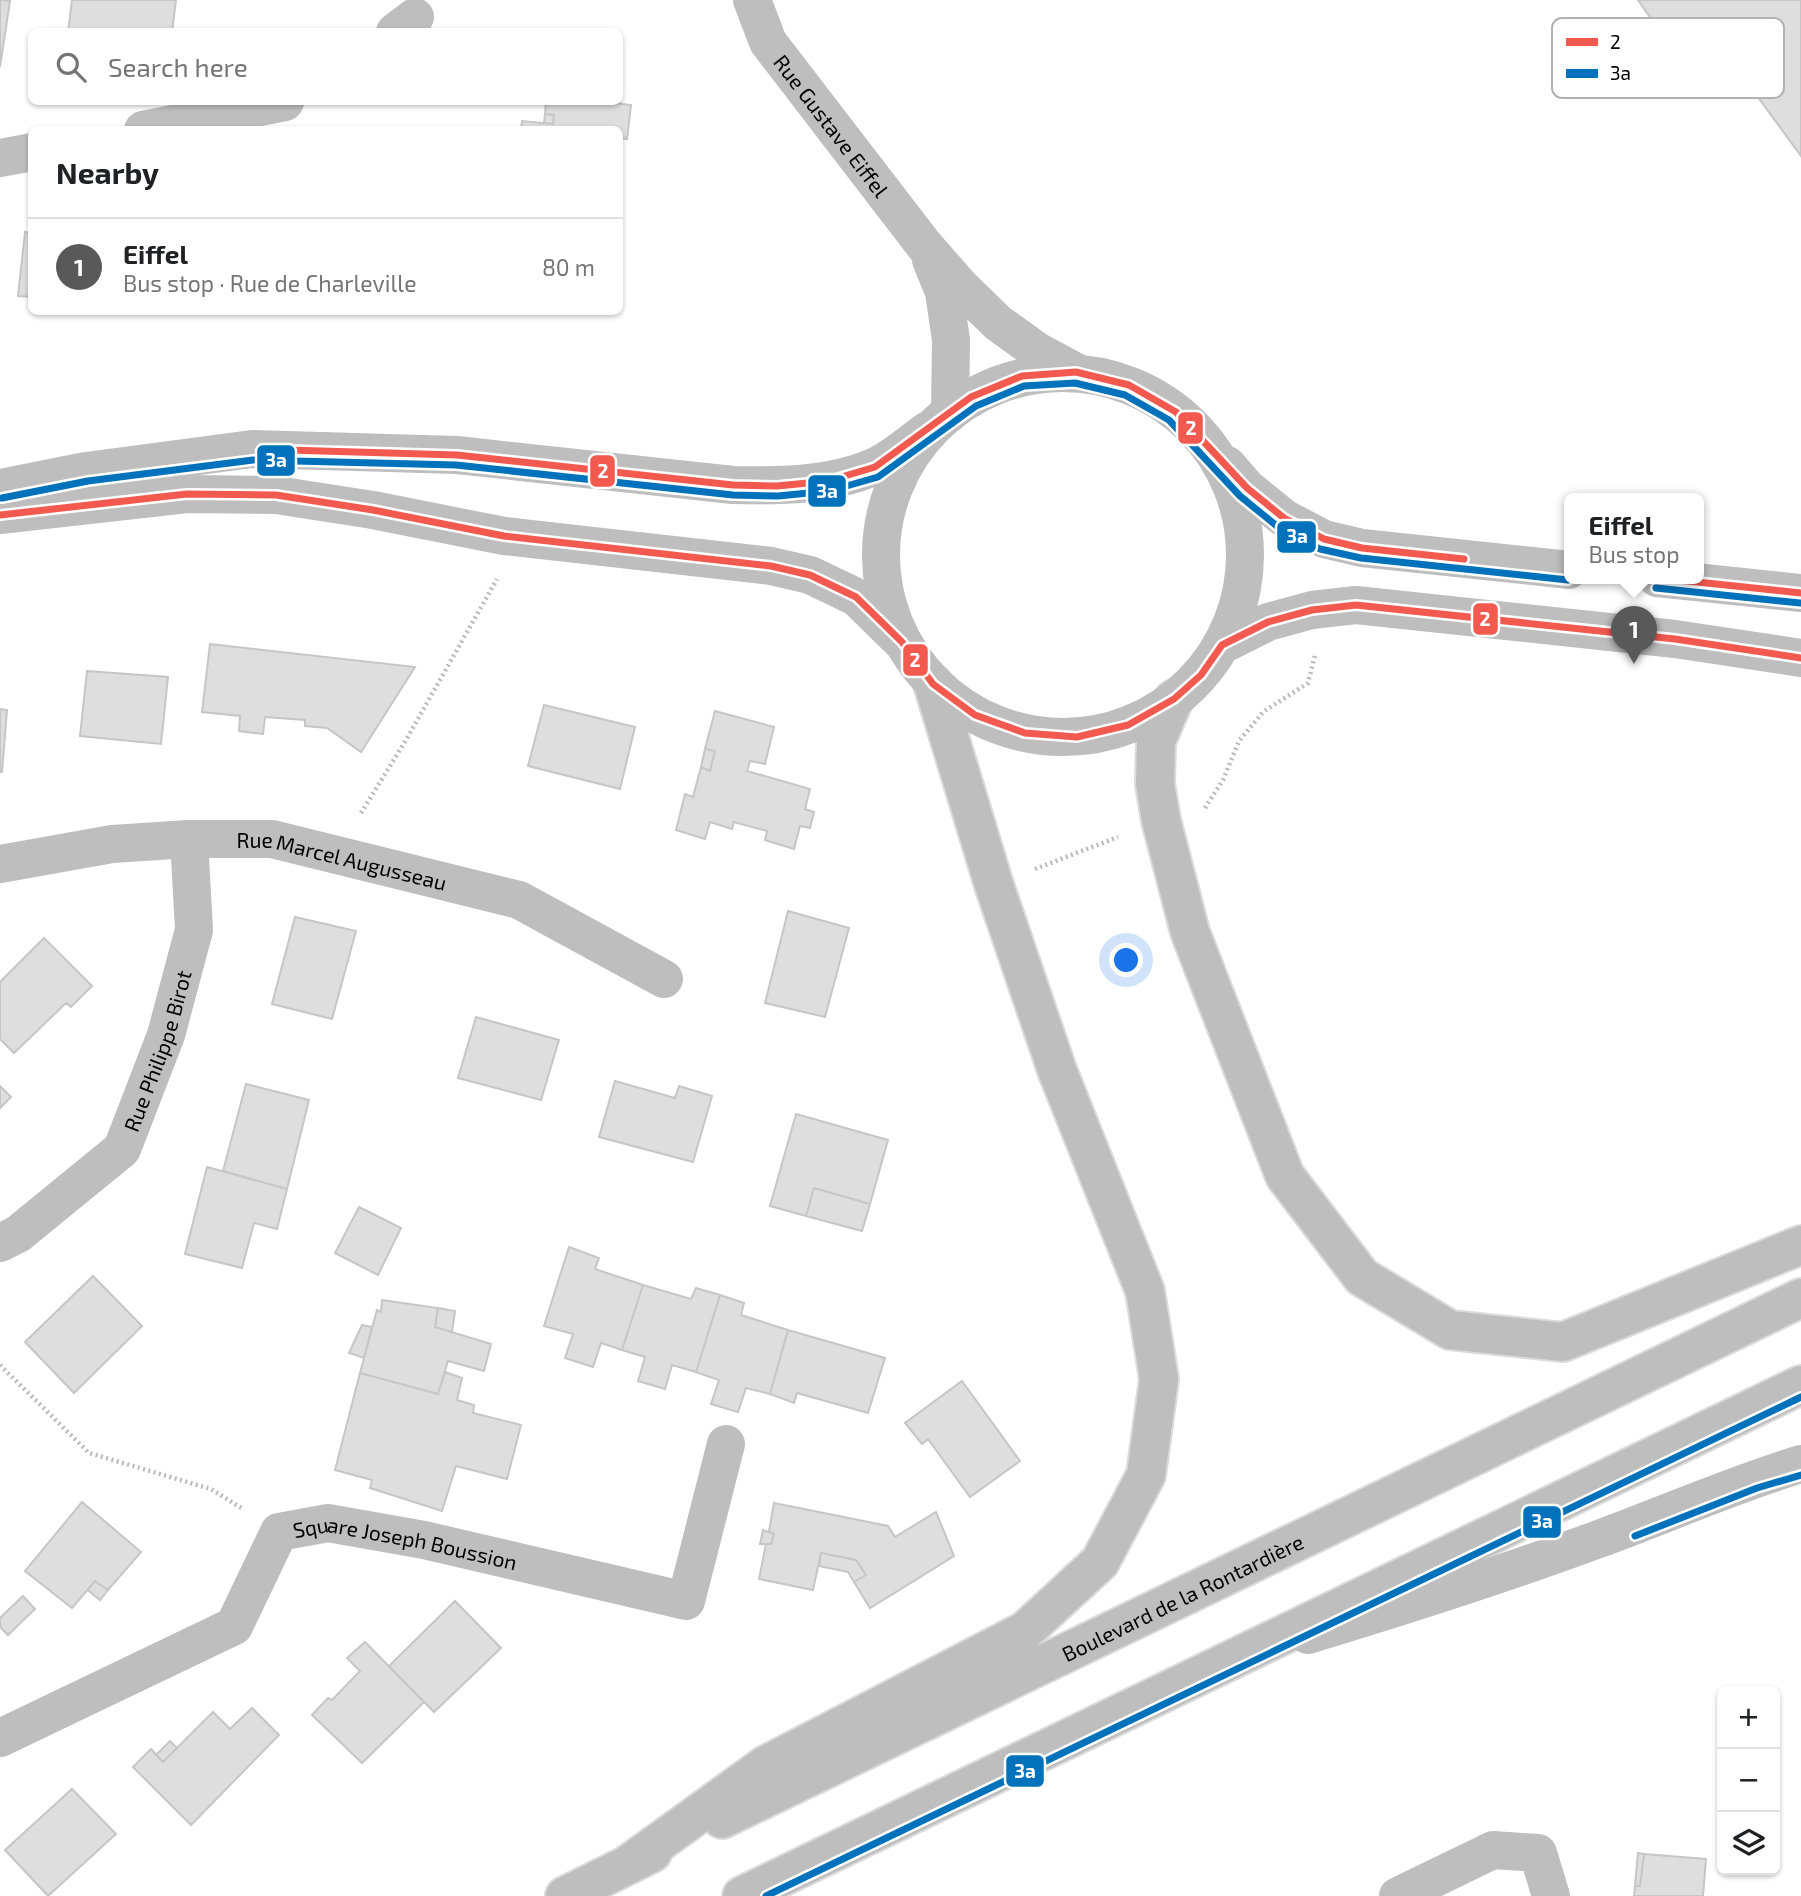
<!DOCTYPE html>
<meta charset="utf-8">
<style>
body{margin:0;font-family:"Exo 2",sans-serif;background:#f2f2f2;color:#202124}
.controls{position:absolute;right:21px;bottom:21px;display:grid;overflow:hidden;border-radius:10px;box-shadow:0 2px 5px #0004}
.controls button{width:63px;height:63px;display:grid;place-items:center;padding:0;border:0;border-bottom:2px solid #e0e0e0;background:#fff;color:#202124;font:35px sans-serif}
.you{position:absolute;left:1127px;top:961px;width:24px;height:24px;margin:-18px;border:5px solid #fff;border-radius:50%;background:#1a73e8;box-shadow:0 0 0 10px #1a73e833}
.badge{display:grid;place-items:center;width:46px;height:46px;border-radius:50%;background:#595959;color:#fff;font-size:23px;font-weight:700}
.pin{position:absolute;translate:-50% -58px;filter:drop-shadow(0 2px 4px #0008)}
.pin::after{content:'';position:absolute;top:37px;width:24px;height:21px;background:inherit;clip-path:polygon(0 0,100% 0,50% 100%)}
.popup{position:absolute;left:1564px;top:493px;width:140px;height:91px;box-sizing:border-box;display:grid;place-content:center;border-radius:10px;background:#fff;filter:drop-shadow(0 2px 5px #0005);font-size:23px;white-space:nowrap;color:#757577}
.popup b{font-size:26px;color:#202124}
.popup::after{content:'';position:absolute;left:50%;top:100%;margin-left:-14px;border:14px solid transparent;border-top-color:#fff}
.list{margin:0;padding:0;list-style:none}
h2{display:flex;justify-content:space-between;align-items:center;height:91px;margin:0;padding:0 28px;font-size:30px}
h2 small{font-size:23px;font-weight:400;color:#757577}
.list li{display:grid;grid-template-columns:46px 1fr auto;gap:21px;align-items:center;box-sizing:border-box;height:98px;padding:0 28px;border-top:2px solid #e0e0e0}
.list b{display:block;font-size:26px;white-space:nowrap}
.list p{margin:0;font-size:23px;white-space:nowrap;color:#757577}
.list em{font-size:23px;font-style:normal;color:#757577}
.icon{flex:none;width:38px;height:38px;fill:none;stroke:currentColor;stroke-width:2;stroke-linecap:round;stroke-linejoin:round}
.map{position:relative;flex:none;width:1801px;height:1896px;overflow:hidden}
.search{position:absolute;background:#fff;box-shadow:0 2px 5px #0004;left:28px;top:28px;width:595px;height:77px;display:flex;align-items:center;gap:18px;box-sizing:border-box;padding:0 24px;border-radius:10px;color:#757577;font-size:26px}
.panel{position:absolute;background:#fff;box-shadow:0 2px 5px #0004;left:28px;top:126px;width:595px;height:189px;border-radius:10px}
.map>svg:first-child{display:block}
.building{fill:#dedede;stroke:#c6c6c6;stroke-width:2}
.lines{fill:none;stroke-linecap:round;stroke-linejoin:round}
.primary-casing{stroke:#dbdbdb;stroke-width:42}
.path{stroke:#b9b9b9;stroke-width:4.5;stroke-dasharray:2 3.5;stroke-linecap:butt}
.minor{stroke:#bebebe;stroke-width:38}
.tertiary{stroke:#bebebe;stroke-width:38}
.primary{stroke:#bebebe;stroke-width:38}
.bus-1-casing{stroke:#fff;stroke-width:12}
.bus-2-casing{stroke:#fff;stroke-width:12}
.bus-1{stroke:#f2594f;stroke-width:7}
.bus-2{stroke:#0071bb;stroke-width:7}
.labels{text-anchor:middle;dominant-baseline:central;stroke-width:6;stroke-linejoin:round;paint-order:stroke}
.street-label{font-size:21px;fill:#000;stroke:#fff}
.key{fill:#fff;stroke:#b2b2b2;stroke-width:2}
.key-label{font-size:19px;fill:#000}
.line-badge{stroke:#fff;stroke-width:2.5}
.badge-label{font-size:19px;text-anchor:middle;font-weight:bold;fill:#fff}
</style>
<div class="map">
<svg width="1801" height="1896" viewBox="0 0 1801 1896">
<rect width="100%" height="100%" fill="#fff"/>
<path class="building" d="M 0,0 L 10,1 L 0,67 Z
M 72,0 L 176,0 L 172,32 L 68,32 Z
M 1638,0 L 1801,0 L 1801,156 L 1722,48 L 1688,71 Z
M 546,102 L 607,102 L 631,105 L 627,139 L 620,138 L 620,130 L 521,130 L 522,121 L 553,124 L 554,115 L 545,114 Z
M 545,114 L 554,115 L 553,124 L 544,123 Z
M 25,232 L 32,233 L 32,297 L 18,296 Z
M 210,644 L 415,667 L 361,752 L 327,728 L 305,726 L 305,720 L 265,717 L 263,734 L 239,731 L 240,716 L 202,712 Z
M 87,671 L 168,677 L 161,744 L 80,736 Z
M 544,705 L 635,727 L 620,789 L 528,766 Z
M 0,709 L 7,710 L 2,772 L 0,772 Z
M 715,711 L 774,727 L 765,764 L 750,761 L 747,771 L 810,789 L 805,809 L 814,812 L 810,828 L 800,826 L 794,849 L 765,840 L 767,831 L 734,822 L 732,829 L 710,822 L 705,839 L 676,830 L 685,794 L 693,797 L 701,767 L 710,771 L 715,751 L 705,749 Z
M 705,749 L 715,751 L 710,771 L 701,767 Z
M 788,911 L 849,928 L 825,1017 L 765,1003 Z
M 295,917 L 356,931 L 332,1019 L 272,1004 Z
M 44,938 L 92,986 L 71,1007 L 66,1003 L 14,1053 L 0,1039 L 0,982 Z
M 476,1017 L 559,1040 L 541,1100 L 458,1078 Z
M 615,1081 L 675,1098 L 679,1086 L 712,1096 L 693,1162 L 599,1137 Z
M 246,1084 L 309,1100 L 287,1189 L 223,1171 Z
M 0,1086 L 11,1097 L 0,1108 Z
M 796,1114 L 888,1140 L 870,1204 L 814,1188 L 806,1216 L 770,1206 Z
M 207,1167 L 287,1189 L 277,1229 L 254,1223 L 242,1268 L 185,1254 Z
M 814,1188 L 870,1204 L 862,1231 L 806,1216 Z
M 359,1207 L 401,1228 L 378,1275 L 335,1253 Z
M 569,1247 L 599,1258 L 595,1269 L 643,1285 L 622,1350 L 601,1343 L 593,1367 L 565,1358 L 573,1334 L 544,1326 Z
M 93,1276 L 142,1326 L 74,1393 L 25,1342 Z
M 643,1285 L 691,1299 L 696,1288 L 720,1295 L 696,1372 L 672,1365 L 665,1389 L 638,1381 L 645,1357 L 622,1350 Z
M 720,1295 L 744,1303 L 741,1315 L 788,1330 L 770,1394 L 746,1388 L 738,1412 L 711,1404 L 719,1380 L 696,1372 Z
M 382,1300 L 438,1308 L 435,1327 L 491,1344 L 484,1371 L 448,1361 L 438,1394 L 360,1373 L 377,1310 L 381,1312 Z
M 438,1308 L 455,1311 L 452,1332 L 435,1327 Z
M 362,1325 L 372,1327 L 364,1358 L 349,1353 Z
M 788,1330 L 885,1358 L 868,1413 L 797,1393 L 794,1403 L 770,1394 Z
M 445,1372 L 462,1378 L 457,1400 L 474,1405 L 473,1413 L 521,1425 L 507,1479 L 456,1466 L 442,1511 L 370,1488 L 372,1480 L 335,1470 L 360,1373 L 438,1394 Z
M 962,1381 L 1020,1461 L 970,1497 L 928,1439 L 922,1444 L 905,1423 Z
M 82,1502 L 141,1552 L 108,1590 L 95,1581 L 72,1608 L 25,1571 Z
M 774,1503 L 888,1526 L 895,1537 L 936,1512 L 954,1556 L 870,1608 L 854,1582 L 866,1575 L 856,1560 L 821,1553 L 813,1590 L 759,1579 L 766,1544 L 771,1544 L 774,1534 L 769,1531 Z
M 763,1530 L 774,1534 L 771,1544 L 760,1544 Z
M 821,1553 L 856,1560 L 866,1575 L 854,1582 L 848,1572 L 819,1566 Z
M 95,1581 L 108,1590 L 100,1600 L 88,1590 Z
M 23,1596 L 35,1609 L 8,1635 L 0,1627 L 0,1618 Z
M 455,1601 L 501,1648 L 434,1712 L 389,1666 Z
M 365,1642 L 424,1702 L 362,1763 L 312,1715 L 328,1698 L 332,1700 L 360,1671 L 347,1658 Z
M 252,1708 L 279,1735 L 191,1825 L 133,1767 L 151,1749 L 163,1762 L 213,1712 L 230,1729 Z
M 170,1741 L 177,1748 L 163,1762 L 156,1755 Z
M 72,1789 L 116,1834 L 48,1896 L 5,1850 Z
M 1638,1853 L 1644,1854 L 1640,1886 L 1635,1886 Z
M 1644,1854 L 1706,1859 L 1703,1896 L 1634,1896 L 1635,1886 L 1640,1886 Z"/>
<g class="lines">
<defs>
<g id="primary">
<path d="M 1174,699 L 1156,741 L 1155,784 L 1161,820 L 1190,932 L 1285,1176 L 1362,1277 L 1450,1330 L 1563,1342 L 1801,1245"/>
<path id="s5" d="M 722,1819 L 1801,1298"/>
<path d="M 629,1864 L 766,1765 L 1025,1631 L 1100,1562 L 1146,1475 L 1159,1379 L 1145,1291 L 1057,1070 L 994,885 L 933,684"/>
<path d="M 565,1896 L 652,1853"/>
<path d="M 742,1896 L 1801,1385"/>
</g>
</defs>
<use href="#primary" class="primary-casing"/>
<path class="path" d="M 1205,808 L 1223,780 L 1239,741 L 1263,712 L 1308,683 L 1315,655
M 361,813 L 406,740 L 497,579
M 1035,869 L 1118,837
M 0,1365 L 89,1453 L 211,1489 L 243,1509"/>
<g class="minor">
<path id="s1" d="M 752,0 L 768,42 L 924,245 L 960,286 L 998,323 L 1037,351 L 1076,372"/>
<path d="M 395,32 L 415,17"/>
<path d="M 143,130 L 285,102"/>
<path d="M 0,158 L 32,152"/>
<path d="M 931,260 L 944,292 L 951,340 L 950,413"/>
<path d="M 0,488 L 86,471 L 252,449 L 457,455 L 733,485 C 781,486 829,486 874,467 C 893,459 911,442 928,430"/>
<path d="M 0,515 L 187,494 L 276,495 L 373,510 L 504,536 L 771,566 L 810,575 L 856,597 L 902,642"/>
<path id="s2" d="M 0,864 L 112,844 L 189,839 L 272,839 L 519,900 L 664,979"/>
<path id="s3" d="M 0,1243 L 18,1234 L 122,1149 L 166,1035 L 194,930 L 189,839"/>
<path id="s4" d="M 0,1738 L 234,1626 L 279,1532 L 328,1523 L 424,1540 L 686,1601 L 726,1444"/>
<path d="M 1398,1896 L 1493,1850 L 1538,1853 L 1551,1896"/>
</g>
<path class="tertiary" d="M881 555a182 182 0 1 1 364 0a182 182 0 1 1-364 0Z
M 1227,465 L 1247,488 L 1284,518 L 1324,539 L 1362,548 L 1569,570
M 1657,578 L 1801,593
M 1222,645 L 1268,622 L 1312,610 L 1356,605 L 1675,639 L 1801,658
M 1308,1635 C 1404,1606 1501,1575 1596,1540 C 1665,1515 1731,1485 1801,1464"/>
<use href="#primary" class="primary"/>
<defs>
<path id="bus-1" d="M 287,450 L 457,455 L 733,485 L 777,486 L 828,481 L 875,467 L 971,397 L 1022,376 L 1076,372 L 1129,385 L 1176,412 L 1247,488 L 1284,518 L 1324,539 L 1362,548 L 1464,559
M 0,515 L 187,494 L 276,495 L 373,510 L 504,536 L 771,566 L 810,575 L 856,597 L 902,642 L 933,684 L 975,715 L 1025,733 L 1077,737 L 1128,725 L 1174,699 L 1201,675 L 1222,645 L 1268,622 L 1312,610 L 1356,605 L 1675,639 L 1801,658
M 1659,578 L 1801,593"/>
<path id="bus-2" d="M 2,498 L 88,481 L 253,460 L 456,465 L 733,495 L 778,496 L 829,491 L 878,477 L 976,406 L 1024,386 L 1075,383 L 1125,395 L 1169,420 L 1240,496 L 1278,527 L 1320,549 L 1361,558 L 1568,580
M 1656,588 L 1800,603
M 1635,1536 L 1757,1488 L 1801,1475
M 766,1896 L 1801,1397"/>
</defs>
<use href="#bus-1" class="bus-1-casing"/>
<use href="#bus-2" class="bus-2-casing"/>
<use href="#bus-1" class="bus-1"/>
<use href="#bus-2" class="bus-2"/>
</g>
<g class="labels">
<g class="street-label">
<text stroke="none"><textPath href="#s1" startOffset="150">Rue Gustave Eiffel</textPath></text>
<text stroke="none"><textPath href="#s2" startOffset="346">Rue Marcel Augusseau</textPath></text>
<text stroke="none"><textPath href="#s3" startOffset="259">Rue Philippe Birot</textPath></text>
<text stroke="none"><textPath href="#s4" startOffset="492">Square Joseph Boussion</textPath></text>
<text stroke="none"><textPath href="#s5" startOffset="511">Boulevard de la Rontardière</textPath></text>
</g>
</g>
<rect x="1552" y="18" width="232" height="80" rx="10" class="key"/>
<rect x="1566" y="38" width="32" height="8" fill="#f2594f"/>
<rect x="1566" y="69" width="32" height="9" fill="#0071bb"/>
<g class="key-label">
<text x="1610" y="49">2</text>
<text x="1610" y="80">3a</text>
</g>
<g class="line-badge">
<rect x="1177" y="411" width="27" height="34" rx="7" fill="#f2594f"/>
<rect x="256" y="444" width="40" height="33" rx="7" fill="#0071bb"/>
<rect x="589" y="454" width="27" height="34" rx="7" fill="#f2594f"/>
<rect x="807" y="474" width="40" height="34" rx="7" fill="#0071bb"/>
<rect x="1276" y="520" width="41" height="34" rx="7" fill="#0071bb"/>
<rect x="1472" y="602" width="27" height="34" rx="7" fill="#f2594f"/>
<rect x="902" y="643" width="27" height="34" rx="7" fill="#f2594f"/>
<rect x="1522" y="1505" width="40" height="34" rx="7" fill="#0071bb"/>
<rect x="1005" y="1754" width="40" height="34" rx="7" fill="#0071bb"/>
</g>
<g class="badge-label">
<text x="1191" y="435">2</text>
<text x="276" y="467">3a</text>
<text x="603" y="478">2</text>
<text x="827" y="498">3a</text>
<text x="1297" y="543">3a</text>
<text x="1485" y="626">2</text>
<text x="915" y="667">2</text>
<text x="1542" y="1528">3a</text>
<text x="1025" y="1778">3a</text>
</g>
</svg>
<div class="controls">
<button>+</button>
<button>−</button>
<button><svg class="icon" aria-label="layers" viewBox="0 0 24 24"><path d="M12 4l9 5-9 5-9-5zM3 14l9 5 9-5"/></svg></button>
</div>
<div class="you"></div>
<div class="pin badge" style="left:1634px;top:664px">1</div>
<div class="popup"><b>Eiffel</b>Bus stop</div>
<div class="search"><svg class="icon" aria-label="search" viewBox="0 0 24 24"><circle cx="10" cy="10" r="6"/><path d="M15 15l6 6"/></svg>Search here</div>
<section class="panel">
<h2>Nearby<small></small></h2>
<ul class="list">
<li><span class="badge">1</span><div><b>Eiffel</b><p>Bus stop · Rue de Charleville</p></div><em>80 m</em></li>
</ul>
</section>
</div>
